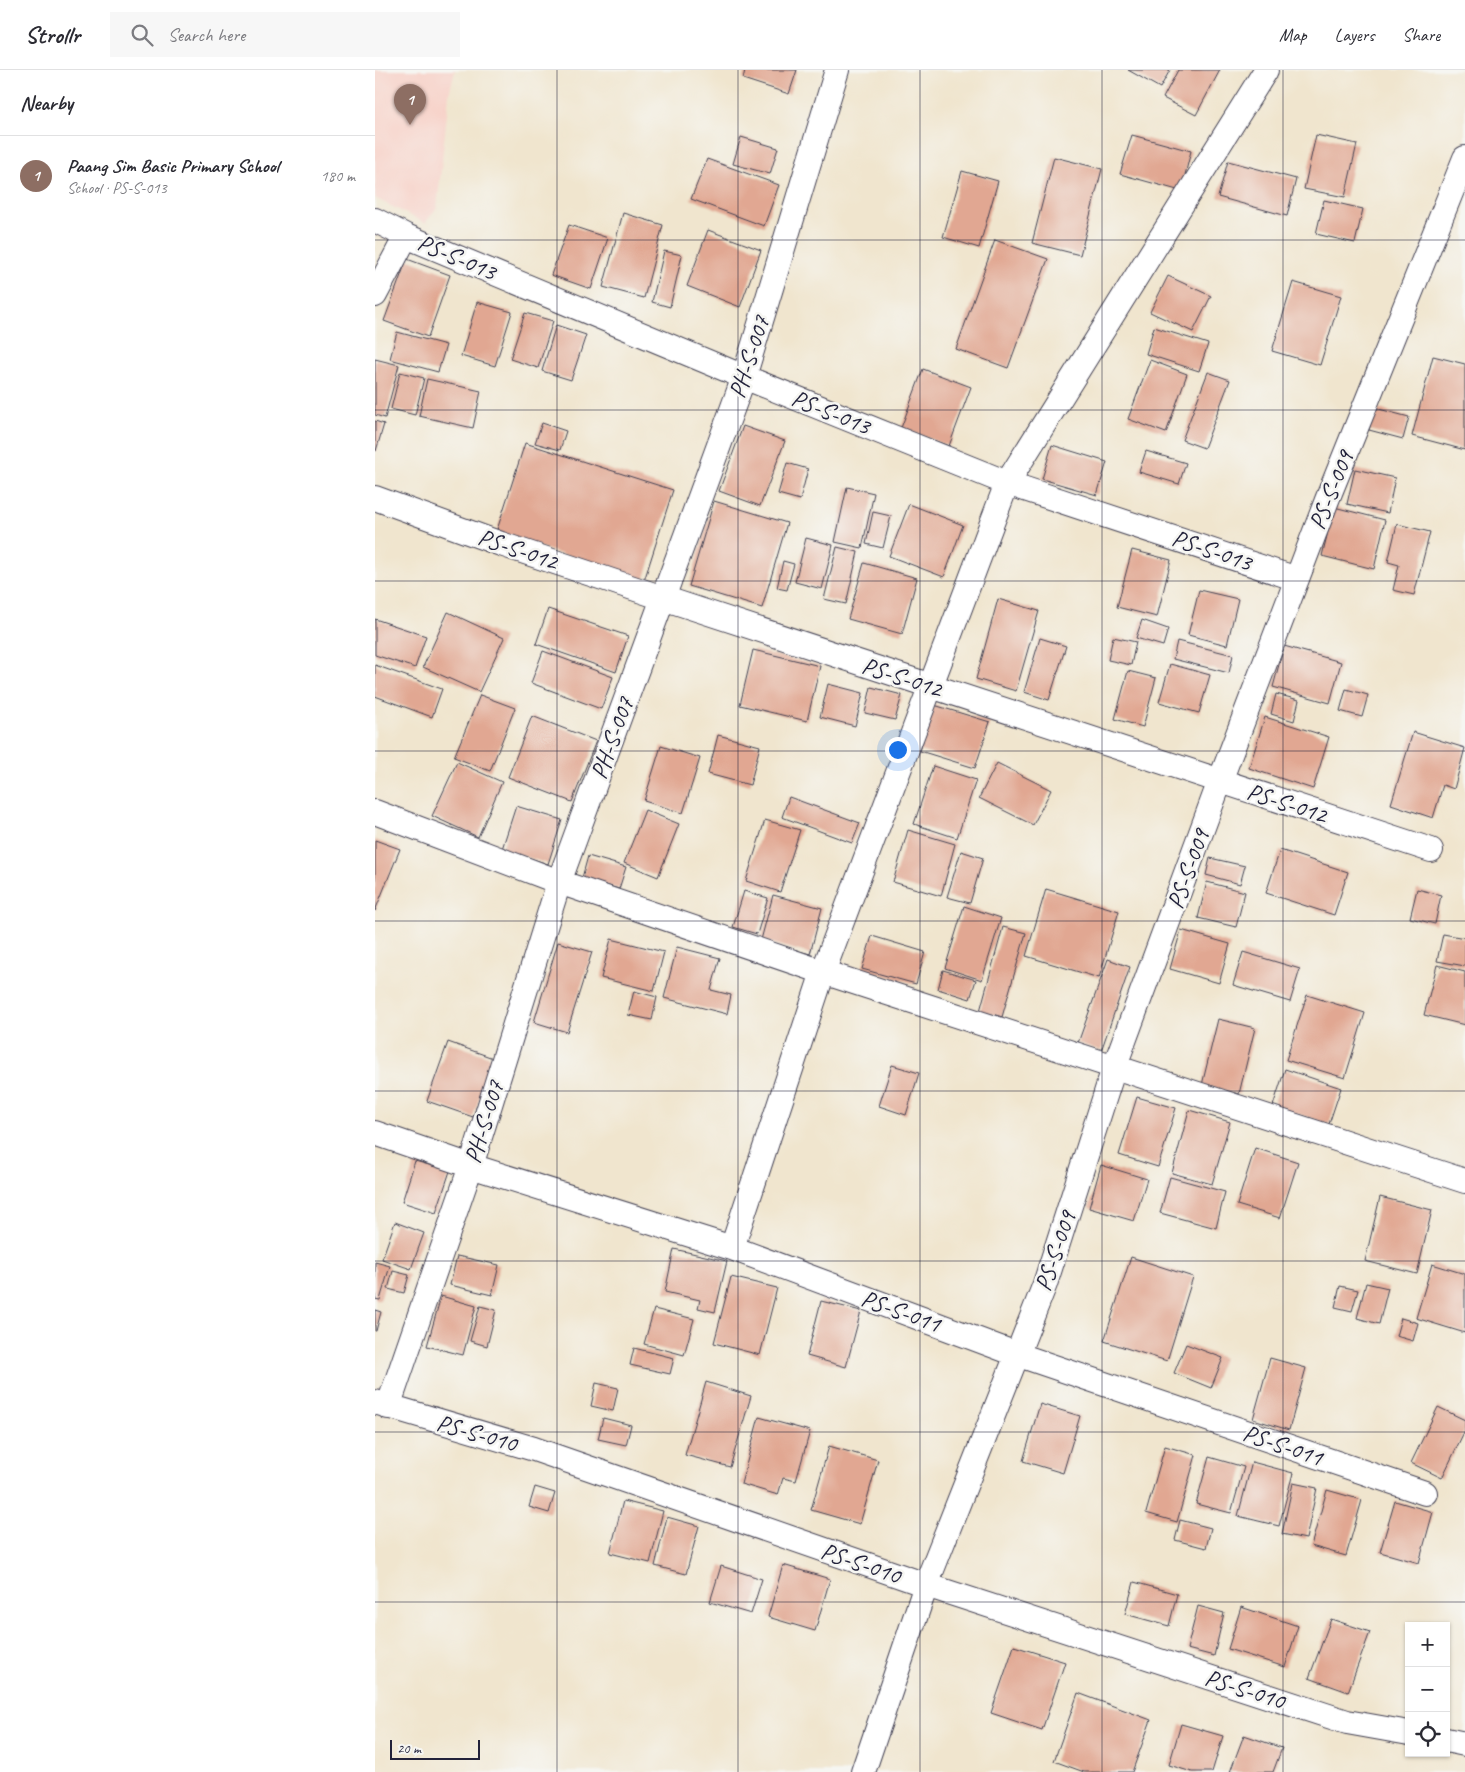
<!DOCTYPE html>
<meta charset="utf-8">
<style>
body{margin:0;font-family:Caveat,sans-serif;background:#f7f7f7;color:#2b2b33}
.controls{position:absolute;right:15px;bottom:15px;display:grid;overflow:hidden;border-radius:0px;box-shadow:0 1px 4px #0004}
.controls button{width:45px;height:45px;display:grid;place-items:center;padding:0;border:0;border-bottom:1px solid #e1e1e2;background:#fff;color:#2b2b33;font:25px sans-serif}
.scale{position:absolute;left:15px;bottom:12px;width:90px;box-sizing:border-box;padding-left:5px;border:2px solid #22223b;border-top:0;font-size:14px;line-height:18px;white-space:nowrap;color:#22223b;-webkit-text-stroke:4px #f6f6f2;paint-order:stroke}
.you{position:absolute;left:522px;top:679px;width:18px;height:18px;margin:-12px;border:4px solid #fff;border-radius:50%;background:#1a73e8;box-shadow:0 0 0 8px #1a73e833}
.badge{display:grid;place-items:center;width:32px;height:32px;border-radius:50%;background:#1f6fb2;color:#fff;font-size:16px;font-weight:700}
.pin{position:absolute;translate:-50% -41px;filter:drop-shadow(0 1px 2px #0008)}
.pin::after{content:'';position:absolute;top:26px;width:18px;height:15px;background:inherit;clip-path:polygon(0 0,100% 0,50% 100%)}
.list{margin:0;padding:0;list-style:none}
h2{display:flex;justify-content:space-between;align-items:center;height:65px;margin:0;padding:0 20px;font-size:21px}
h2 small{font-size:16px;font-weight:400;color:#7c7c81}
.list li{display:grid;grid-template-columns:32px 1fr auto;gap:15px;align-items:center;box-sizing:border-box;height:80px;padding:0 20px;border-top:1px solid #e1e1e2}
.list b{display:block;font-size:19px;white-space:nowrap}
.list p{margin:0;font-size:16px;white-space:nowrap;color:#7c7c81}
.list em{font-size:16px;font-style:normal;color:#7c7c81}
.icon{flex:none;width:28px;height:28px;fill:none;stroke:currentColor;stroke-width:2;stroke-linecap:round;stroke-linejoin:round}
.map{position:relative;flex:none;width:1090px;height:1702px;overflow:hidden}
header{display:flex;align-items:center;gap:30px;box-sizing:border-box;height:70px;padding:0 25px;background:#fff;border-bottom:1px solid #e1e1e2}
header strong{font-size:24px}
nav{display:flex;gap:28px;margin-inline-start:auto;font-size:18px}
.search{width:350px;height:45px;background:#f7f7f7;display:flex;align-items:center;gap:12px;box-sizing:border-box;padding:0 18px;border-radius:0px;color:#7c7c81;font-size:19px}
main{display:flex}
aside{flex:1;background:#fff}
.map>svg:first-child{display:block}
.built{fill:#f7d1c8}
.building{fill:#e1a792}
.lines{fill:none;stroke-linecap:round;stroke-linejoin:round}
.street-casing{stroke:#413f51;stroke-width:26}
.street{stroke:#fff;stroke-width:24}
.grid{fill:none;stroke:#22223b;stroke-width:1;stroke-opacity:0.55}
.labels{text-anchor:middle;dominant-baseline:central;stroke-width:5;stroke-linejoin:round;paint-order:stroke}
.street-label{font-size:24px;fill:#22223b;stroke:#f6f6f2}
</style>
<header>
<strong>Strollr</strong>
<div class="search"><svg class="icon" aria-label="search" viewBox="0 0 24 24"><circle cx="10" cy="10" r="6"/><path d="M15 15l6 6"/></svg>Search here</div>
<nav><a>Map</a><a>Layers</a><a>Share</a></nav>
</header>
<main>
<aside>
<h2>Nearby<small></small></h2>
<ul class="list">
<li><span class="badge" style="background:#8d6e63">1</span><div><b>Paang Sim Basic Primary School</b><p>School · PS-S-013</p></div><em>180 m</em></li>
</ul>
</aside>
<div class="map">
<svg width="1090" height="1702" viewBox="0 0 1090 1702">
<rect width="100%" height="100%" fill="#f6f6f2"/>
<filter id="ink" filterUnits="userSpaceOnUse"><feTurbulence type="fractalNoise" baseFrequency=".02" numOctaves="2"/><feDisplacementMap in="SourceGraphic" scale="10" xChannelSelector="R" yChannelSelector="G"/><feConvolveMatrix kernelMatrix="1 2 1 2 8 2 1 2 1" color-interpolation-filters="sRGB"/></filter>
<filter id="wash" filterUnits="userSpaceOnUse"><feTurbulence type="fractalNoise" baseFrequency=".0096" numOctaves="4" result="noise"/><feDisplacementMap in="SourceGraphic" scale="20" xChannelSelector="R" yChannelSelector="G"/><feGaussianBlur stdDeviation="1.12" result="paint"/><feColorMatrix in="noise" values="0 0 0 0 0 0 0 0 0 0 0 0 0 0 0 0 0 1.4 0 .05"/><feComposite in="paint" operator="in"/></filter>
<g filter="url(#wash)">
<rect width="100%" height="100%" fill="#f0e5ce"/>
<path class="built" d="M 0,0 L 80,0 L 74,24 L 62,138 L 50,153 L 0,128 Z"/>
<g id="blocks">
<path class="building" d="M 370,0 L 422,0 L 414,24 L 368,9 Z
M 753,0 L 795,0 L 785,18 Z
M 803,0 L 845,0 L 821,45 L 788,28 Z
M 757,65 L 816,81 L 806,121 L 745,104 Z
M 941,65 L 982,74 L 970,127 L 929,119 Z
M 366,67 L 403,78 L 395,104 L 358,94 Z
M 679,87 L 727,99 L 705,185 L 657,173 Z
M 332,89 L 404,115 L 389,156 L 316,129 Z
M 853,91 L 921,109 L 912,146 L 843,127 Z
M 587,101 L 623,111 L 604,178 L 568,167 Z
M 949,130 L 988,139 L 980,173 L 941,164 Z
M 248,143 L 288,155 L 269,228 L 228,217 Z
M 194,155 L 233,168 L 216,219 L 176,205 Z
M 333,160 L 386,180 L 365,237 L 312,216 Z
M 620,170 L 673,189 L 633,298 L 581,279 Z
M 289,181 L 307,185 L 295,237 L 277,232 Z
M 32,189 L 75,205 L 53,267 L 9,251 Z
M 793,206 L 836,226 L 818,262 L 775,242 Z
M 918,212 L 966,226 L 945,295 L 897,281 Z
M 102,232 L 137,242 L 120,296 L 86,286 Z
M 150,243 L 178,251 L 163,298 L 135,289 Z
M 181,255 L 211,265 L 196,310 L 167,301 Z
M 779,257 L 833,274 L 824,301 L 771,284 Z
M 22,262 L 71,275 L 63,302 L 15,289 Z
M 1058,286 L 1090,294 L 1090,380 L 1037,366 Z
M 0,289 L 24,295 L 10,348 L 0,345 Z
M 775,290 L 812,304 L 791,363 L 753,349 Z
M 548,299 L 596,317 L 574,376 L 526,358 Z
M 25,302 L 49,308 L 40,345 L 16,339 Z
M 833,302 L 855,310 L 829,378 L 807,370 Z
M 52,309 L 106,321 L 98,358 L 44,346 Z
M 1000,338 L 1034,347 L 1028,369 L 994,360 Z
M 0,351 L 9,354 L 1,381 L 0,381 Z
M 167,353 L 191,361 L 185,380 L 160,373 Z
M 368,356 L 410,371 L 385,436 L 344,421 Z
M 150,373 L 298,420 L 269,511 L 121,463 Z
M 677,375 L 732,392 L 722,425 L 667,409 Z
M 771,381 L 811,393 L 804,414 L 764,402 Z
M 412,393 L 433,399 L 425,430 L 403,424 Z
M 980,399 L 1020,408 L 1013,443 L 972,434 Z
M 472,417 L 499,423 L 487,478 L 460,472 Z
M 339,431 L 412,453 L 387,538 L 314,516 Z
M 534,434 L 588,455 L 569,507 L 514,486 Z
M 959,437 L 1010,450 L 999,499 L 947,486 Z
M 498,442 L 516,446 L 508,478 L 491,474 Z
M 1022,454 L 1055,462 L 1039,525 L 1018,520 L 1024,495 L 1013,492 Z
M 431,468 L 458,475 L 447,519 L 420,512 Z
M 462,477 L 483,482 L 471,534 L 449,529 Z
M 757,480 L 796,490 L 782,547 L 742,537 Z
M 408,491 L 419,494 L 412,520 L 402,518 Z
M 489,493 L 542,508 L 527,564 L 473,549 Z
M 824,520 L 863,529 L 852,575 L 813,565 Z
M 623,529 L 664,541 L 641,621 L 601,609 Z
M 173,539 L 253,566 L 241,602 L 161,574 Z
M 73,542 L 129,568 L 104,622 L 48,597 Z
M 0,549 L 51,566 L 40,598 L 0,585 Z
M 767,550 L 793,559 L 788,576 L 761,568 Z
M 738,567 L 761,572 L 756,595 L 733,590 Z
M 665,568 L 691,576 L 674,630 L 649,622 Z
M 802,571 L 858,585 L 854,603 L 798,589 Z
M 909,576 L 966,592 L 955,633 L 898,617 Z
M 378,580 L 445,596 L 432,651 L 365,635 Z
M 168,581 L 238,607 L 226,639 L 156,613 Z
M 795,594 L 835,605 L 824,643 L 784,632 Z
M 0,595 L 67,619 L 57,647 L 0,626 Z
M 753,601 L 781,608 L 768,657 L 740,649 Z
M 453,614 L 488,623 L 480,656 L 445,647 Z
M 496,617 L 527,625 L 520,650 L 490,643 Z
M 971,619 L 993,625 L 987,647 L 965,641 Z
M 901,624 L 924,630 L 919,651 L 896,644 Z
M 105,625 L 140,638 L 115,701 L 79,687 Z
M 559,635 L 615,652 L 600,698 L 545,681 Z
M 157,646 L 221,671 L 197,732 L 133,707 Z
M 890,647 L 954,667 L 938,719 L 874,698 Z
M 1038,662 L 1090,678 L 1079,719 L 1068,715 L 1058,748 L 1016,734 Z
M 343,665 L 385,676 L 375,715 L 333,704 Z
M 286,676 L 325,688 L 308,743 L 269,731 Z
M 82,692 L 127,712 L 103,767 L 57,746 Z
M 622,693 L 676,720 L 658,755 L 604,728 Z
M 558,696 L 601,710 L 582,768 L 539,754 Z
M 414,727 L 485,753 L 477,773 L 407,747 Z
M 141,736 L 187,750 L 173,794 L 127,779 Z
M 270,740 L 304,754 L 283,807 L 249,793 Z
M 390,750 L 425,760 L 405,822 L 371,811 Z
M 533,760 L 580,774 L 566,826 L 518,812 Z
M 0,770 L 25,779 L 0,841 Z
M 905,780 L 973,802 L 959,845 L 891,823 Z
M 586,781 L 608,788 L 595,833 L 572,827 Z
M 213,786 L 251,797 L 244,819 L 207,808 Z
M 835,788 L 870,796 L 865,814 L 831,805 Z
M 832,812 L 870,822 L 861,857 L 823,848 Z
M 671,819 L 744,841 L 724,908 L 651,886 Z
M 1042,819 L 1066,825 L 1060,854 L 1035,848 Z
M 369,821 L 393,828 L 382,864 L 358,857 Z
M 398,825 L 447,838 L 435,884 L 386,870 Z
M 589,836 L 626,848 L 607,910 L 570,898 Z
M 628,857 L 651,863 L 627,947 L 605,941 Z
M 806,860 L 855,874 L 844,913 L 795,899 Z
M 1068,864 L 1090,868 L 1090,896 L 1062,891 Z
M 497,866 L 550,882 L 541,914 L 487,899 Z
M 236,869 L 289,882 L 279,921 L 226,908 Z
M 183,872 L 217,882 L 192,962 L 159,952 Z
M 302,877 L 345,888 L 336,920 L 356,925 L 352,944 L 289,928 Z
M 868,882 L 925,899 L 915,932 L 858,915 Z
M 733,889 L 755,897 L 726,981 L 703,973 Z
M 1062,895 L 1090,902 L 1090,955 L 1049,945 Z
M 568,900 L 601,910 L 595,929 L 563,919 Z
M 259,921 L 282,927 L 277,950 L 253,945 Z
M 932,925 L 990,943 L 970,1008 L 911,990 Z
M 843,949 L 880,958 L 864,1024 L 827,1015 Z
M 73,972 L 118,988 L 98,1047 L 52,1031 Z
M 517,995 L 544,1003 L 531,1045 L 504,1036 Z
M 910,999 L 966,1018 L 954,1054 L 898,1036 Z
M 762,1027 L 801,1038 L 783,1097 L 744,1085 Z
M 814,1040 L 855,1052 L 837,1114 L 797,1103 Z
M 880,1078 L 923,1092 L 905,1148 L 862,1135 Z
M 40,1091 L 75,1101 L 61,1143 L 27,1132 Z
M 726,1095 L 772,1109 L 759,1151 L 714,1138 Z
M 795,1107 L 850,1122 L 841,1158 L 785,1143 Z
M 1005,1127 L 1057,1140 L 1042,1204 L 990,1191 Z
M 20,1152 L 49,1163 L 36,1199 L 7,1189 Z
M 299,1179 L 352,1191 L 340,1242 L 323,1238 L 325,1230 L 290,1222 Z
M 82,1186 L 124,1195 L 117,1225 L 75,1215 Z
M 756,1187 L 818,1207 L 792,1291 L 729,1271 Z
M 0,1192 L 15,1196 L 5,1230 L 0,1229 Z
M 1057,1194 L 1090,1204 L 1090,1263 L 1041,1248 Z
M 18,1201 L 34,1205 L 29,1223 L 13,1219 Z
M 356,1207 L 402,1218 L 385,1285 L 339,1273 Z
M 991,1213 L 1013,1218 L 1004,1254 L 982,1248 Z
M 965,1216 L 983,1220 L 977,1241 L 960,1237 Z
M 66,1226 L 101,1236 L 88,1285 L 52,1276 Z
M 446,1231 L 486,1241 L 471,1297 L 432,1286 Z
M 105,1236 L 121,1240 L 112,1276 L 95,1271 Z
M 279,1239 L 319,1249 L 309,1285 L 269,1274 Z
M 0,1240 L 6,1242 L 1,1261 L 0,1261 Z
M 1026,1248 L 1043,1253 L 1038,1271 L 1021,1266 Z
M 811,1274 L 848,1288 L 836,1318 L 799,1303 Z
M 259,1278 L 299,1288 L 295,1304 L 255,1295 Z
M 895,1288 L 931,1298 L 914,1360 L 878,1349 Z
M 331,1312 L 376,1326 L 355,1397 L 310,1385 Z
M 221,1313 L 243,1318 L 238,1341 L 216,1336 Z
M 665,1334 L 705,1346 L 688,1403 L 648,1391 Z
M 1063,1337 L 1090,1350 L 1090,1360 L 1067,1408 L 1036,1393 Z
M 384,1347 L 435,1361 L 421,1411 L 408,1408 L 403,1425 L 366,1414 Z
M 228,1348 L 256,1355 L 251,1375 L 223,1369 Z
M 454,1376 L 503,1390 L 485,1454 L 436,1440 Z
M 790,1376 L 821,1385 L 802,1452 L 771,1443 Z
M 834,1387 L 869,1397 L 856,1443 L 821,1434 Z
M 877,1392 L 918,1403 L 904,1456 L 863,1446 Z
M 918,1413 L 942,1418 L 931,1469 L 907,1464 Z
M 160,1417 L 180,1423 L 174,1443 L 154,1437 Z
M 952,1420 L 987,1430 L 971,1486 L 936,1476 Z
M 248,1431 L 288,1441 L 275,1493 L 235,1483 Z
M 1020,1431 L 1058,1442 L 1044,1493 L 1005,1482 Z
M 292,1447 L 324,1456 L 311,1504 L 280,1496 Z
M 805,1450 L 836,1458 L 831,1478 L 800,1470 Z
M 408,1495 L 455,1509 L 440,1561 L 393,1547 Z
M 346,1496 L 387,1509 L 376,1544 L 335,1532 Z
M 759,1512 L 802,1524 L 794,1556 L 750,1544 Z
M 823,1536 L 849,1543 L 839,1586 L 812,1579 Z
M 866,1537 L 923,1556 L 910,1597 L 853,1579 Z
M 956,1549 L 995,1562 L 973,1622 L 934,1608 Z
M 639,1576 L 690,1592 L 667,1660 L 616,1643 Z
M 703,1623 L 776,1650 L 757,1702 L 709,1702 L 679,1691 Z
M 806,1654 L 848,1666 L 837,1702 L 817,1702 L 794,1695 Z
M 869,1665 L 907,1678 L 898,1702 L 855,1702 Z"/>
</g>
</g>
<g filter="url(#ink)">
<use href="#blocks" fill-opacity="0" stroke="#413f51" stroke-width="1"/>
<g class="lines">
<defs>
<path id="street" d="M 0,150 L 31,166 L 369,307 L 632,413 L 922,509
M 0,225 L 31,166
M 0,428 L 126,474 L 288,528 L 1056,780
M 0,742 L 184,812 L 448,902 L 1090,1111
M 0,1063 L 96,1096 L 357,1178 L 641,1284 L 1050,1423
M 357,1178 L 448,902 L 632,413 L 891,0
M 0,1332 L 159,1379 L 551,1515 L 972,1652 L 1034,1663
M 13,1337 L 96,1096 L 184,812 L 369,307 L 462,0
M 1071,1670 L 1090,1674
M 488,1702 L 551,1515 L 670,1214 L 739,998 L 845,711 L 952,430 L 1090,88"/>
</defs>
<use href="#street" class="street-casing"/>
<use href="#street" class="street"/>
</g>
</g>
<path class="grid" d="M 182,0 L 182,1702M 363,0 L 363,1702M 545,0 L 545,1702M 727,0 L 727,1702M 908,0 L 908,1702M 0,170 L 1090,170M 0,340 L 1090,340M 0,511 L 1090,511M 0,681 L 1090,681M 0,851 L 1090,851M 0,1021 L 1090,1021M 0,1191 L 1090,1191M 0,1362 L 1090,1362M 0,1532 L 1090,1532"/>
<g class="labels">
<g class="street-label">
<text transform="translate(82 187) rotate(23)">PS-S-013</text>
<text transform="translate(374 287) rotate(-72)">PH-S-007</text>
<text transform="translate(456 342) rotate(22)">PS-S-013</text>
<text transform="translate(956 420) rotate(-68)">PS-S-009</text>
<text transform="translate(143 479) rotate(19)">PS-S-012</text>
<text transform="translate(837 480) rotate(19)">PS-S-013</text>
<text transform="translate(527 607) rotate(18)">PS-S-012</text>
<text transform="translate(237 668) rotate(-70)">PH-S-007</text>
<text transform="translate(912 733) rotate(18)">PS-S-012</text>
<text transform="translate(813 799) rotate(-70)">PS-S-009</text>
<text transform="translate(109 1052) rotate(-73)">PH-S-007</text>
<text transform="translate(680 1181) rotate(-71)">PS-S-009</text>
<text transform="translate(526 1241) rotate(20)">PS-S-011</text>
<text transform="translate(102 1363) rotate(16)">PS-S-010</text>
<text transform="translate(908 1375) rotate(19)">PS-S-011</text>
<text transform="translate(486 1493) rotate(19)">PS-S-010</text>
<text transform="translate(870 1619) rotate(18)">PS-S-010</text>
</g>
</g>
</svg>
<div class="controls">
<button>+</button>
<button>−</button>
<button><svg class="icon" aria-label="locate" viewBox="0 0 24 24"><circle cx="12" cy="12" r="6"/><path d="M12 2v4M12 18v4M2 12h4M18 12h4"/></svg></button>
</div>
<div class="scale">20 m</div>
<div class="you"></div>
<div class="pin badge" style="left:35px;top:55px;background:#8d6e63">1</div>
</div>
</main>
